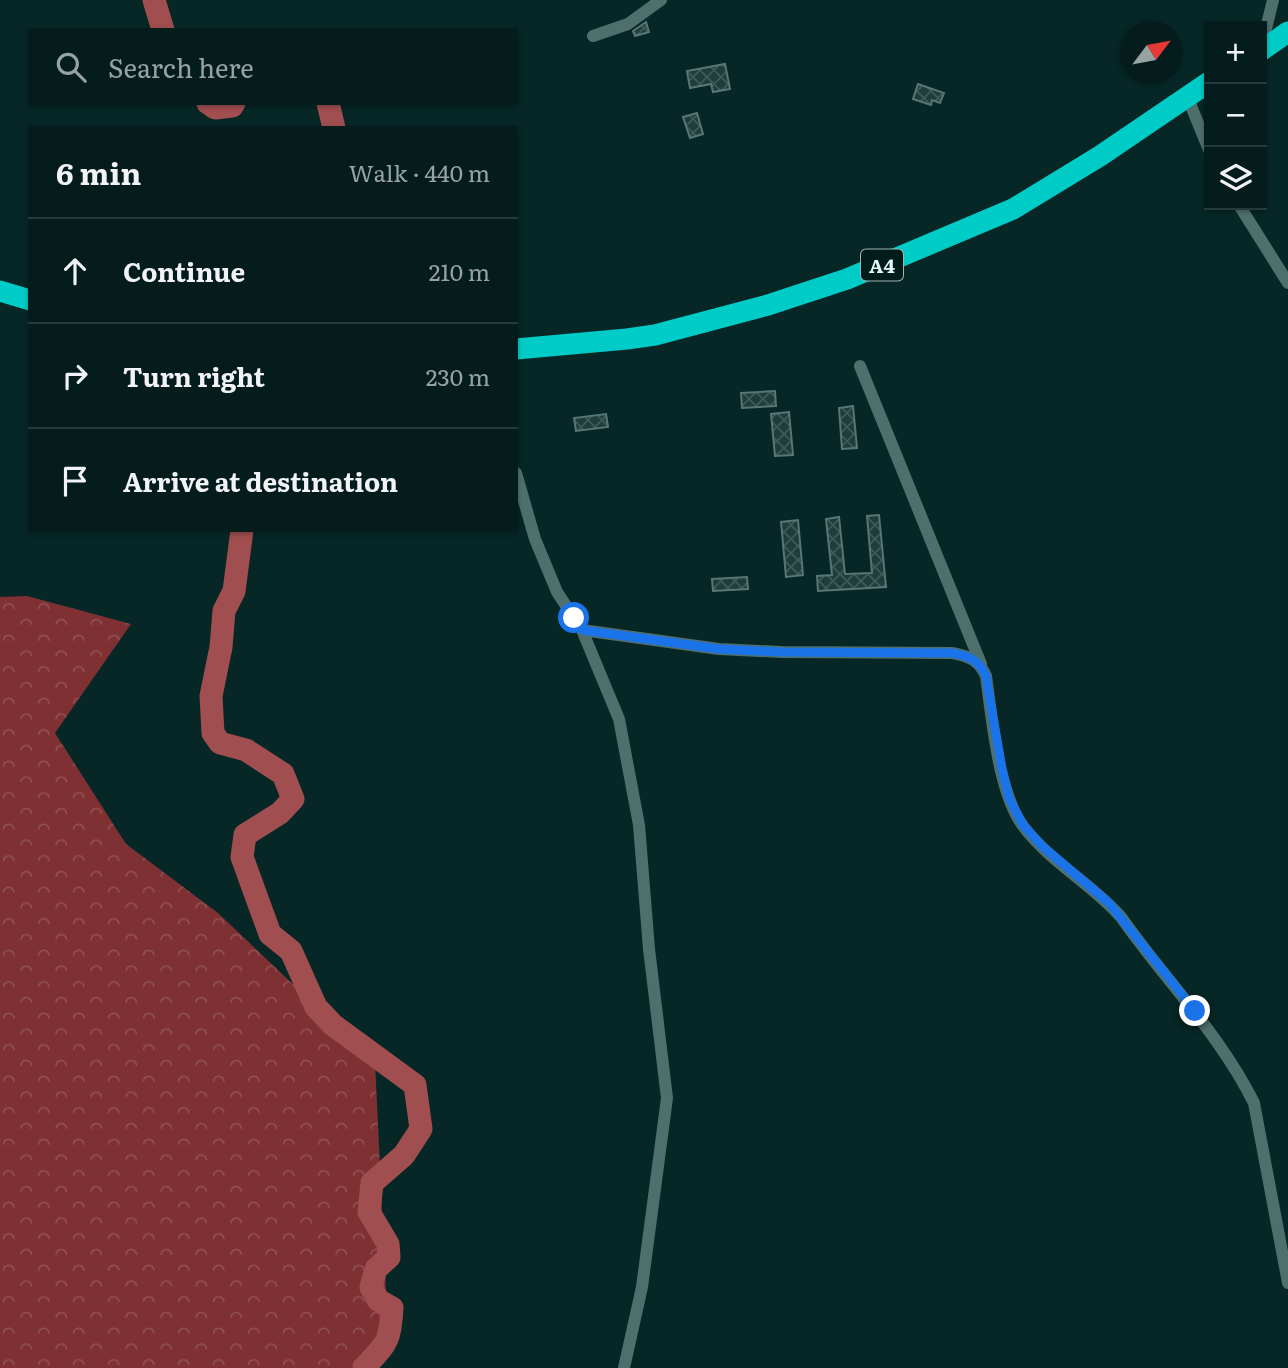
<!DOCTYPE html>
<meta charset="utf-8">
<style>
body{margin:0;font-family:Literata,serif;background:#122a29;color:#f1f3f6}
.controls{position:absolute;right:21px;top:21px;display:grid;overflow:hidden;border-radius:0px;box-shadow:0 2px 5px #0004}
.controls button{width:63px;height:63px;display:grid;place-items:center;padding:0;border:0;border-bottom:2px solid #253b3b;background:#041d1c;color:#f1f3f6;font:35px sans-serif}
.compass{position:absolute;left:1120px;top:21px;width:63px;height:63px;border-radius:50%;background:#041d1c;box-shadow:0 2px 5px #0004;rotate:58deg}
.stop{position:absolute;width:21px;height:21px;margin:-16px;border:5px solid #1a73e8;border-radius:50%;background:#fff}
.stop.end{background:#1a73e8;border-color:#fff;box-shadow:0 2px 7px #0008}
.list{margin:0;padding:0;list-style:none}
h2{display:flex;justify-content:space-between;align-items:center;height:91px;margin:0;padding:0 28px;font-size:30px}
h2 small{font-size:23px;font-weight:400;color:#97a2a3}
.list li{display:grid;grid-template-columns:46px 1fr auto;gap:21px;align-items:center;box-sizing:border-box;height:105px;padding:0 28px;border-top:2px solid #253b3b}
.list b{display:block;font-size:26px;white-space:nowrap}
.list em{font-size:23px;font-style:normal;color:#97a2a3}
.icon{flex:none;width:38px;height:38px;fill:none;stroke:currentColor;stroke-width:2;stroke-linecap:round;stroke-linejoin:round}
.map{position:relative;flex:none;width:1288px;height:1368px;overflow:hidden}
.search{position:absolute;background:#041d1c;box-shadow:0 2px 5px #0004;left:28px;top:28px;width:490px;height:77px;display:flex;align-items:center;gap:18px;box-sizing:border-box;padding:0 24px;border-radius:0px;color:#97a2a3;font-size:26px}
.panel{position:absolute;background:#041d1c;box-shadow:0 2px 5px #0004;left:28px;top:126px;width:490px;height:406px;border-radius:0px}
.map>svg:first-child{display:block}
.forest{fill:url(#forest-crowns)}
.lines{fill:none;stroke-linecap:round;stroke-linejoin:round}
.river{stroke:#a04e4f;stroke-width:23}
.building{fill:url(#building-cross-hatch);stroke:#577775;stroke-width:2}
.street{stroke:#4f6f6d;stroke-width:12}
.highway{stroke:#00ccc7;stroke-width:21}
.route{stroke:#1a73e8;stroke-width:9}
.labels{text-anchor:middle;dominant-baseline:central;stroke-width:6;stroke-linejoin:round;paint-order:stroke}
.shield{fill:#001d1c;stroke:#a1b6b5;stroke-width:2}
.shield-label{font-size:19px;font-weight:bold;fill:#e6f8f6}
</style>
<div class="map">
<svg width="1288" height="1368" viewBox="0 0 1288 1368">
<defs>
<pattern id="forest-crowns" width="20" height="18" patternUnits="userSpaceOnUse" patternTransform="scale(1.75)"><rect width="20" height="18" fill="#7e3033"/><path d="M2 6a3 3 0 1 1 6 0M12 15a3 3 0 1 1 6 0" fill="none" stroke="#904f51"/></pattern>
<pattern id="building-cross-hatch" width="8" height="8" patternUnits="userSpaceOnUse" patternTransform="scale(1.75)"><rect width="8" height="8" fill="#1e3d3b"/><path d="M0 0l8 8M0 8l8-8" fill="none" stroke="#3f5a58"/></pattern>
</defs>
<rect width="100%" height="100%" fill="#062726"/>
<path class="forest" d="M 27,596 L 131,624 L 55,733 L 126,844 L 218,913 L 375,1062 L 387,1312 L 360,1368 L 0,1368 L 0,597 Z"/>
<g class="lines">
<path class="river" d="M 154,0 L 163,30
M 208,103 L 215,108 L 232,106 L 234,103
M 328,103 L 334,128
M 242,530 L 234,591 L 224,611 L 221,647 L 211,696 L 213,733 L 220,743 L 246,750 L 283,774 L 293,799 L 280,813 L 245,835 L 242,857 L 270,934 L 291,951 L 316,1007 L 333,1025 L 415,1085 L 421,1129 L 404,1155 L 372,1183 L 369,1212 L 388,1244 L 389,1257 L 376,1269 L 371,1287 L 378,1300 L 392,1308 C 390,1344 386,1343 364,1368"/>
</g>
<path class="building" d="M 646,22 L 649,32 L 635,36 L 633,31 Z
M 725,64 L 730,89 L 713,92 L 711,84 L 690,88 L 687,71 Z
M 918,84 L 944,93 L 940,103 L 932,100 L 931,105 L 913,99 Z
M 697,113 L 703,134 L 690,138 L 683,117 Z
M 775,391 L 776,406 L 742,408 L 741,393 Z
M 853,406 L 857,448 L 842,449 L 839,408 Z
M 789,412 L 793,455 L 775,456 L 771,414 Z
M 606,414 L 608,427 L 576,431 L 574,418 Z
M 879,515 L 886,587 L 818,591 L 817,576 L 832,575 L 826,519 L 839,517 L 845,574 L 872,573 L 867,516 Z
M 798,520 L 803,575 L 786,577 L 781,522 Z
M 747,577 L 748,589 L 713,591 L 712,579 Z"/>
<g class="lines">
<path class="street" d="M 593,36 L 628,24 L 661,0
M 1262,45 L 1273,0
M 1187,96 L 1209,150
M 1239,205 L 1288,283
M 860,366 L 981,664
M 516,473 L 535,539 L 557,592 L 582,630 L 719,649 L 782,652 L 952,653 C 969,656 979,660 986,676 C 992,718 998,792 1023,826 C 1050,862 1092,884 1121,917 C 1165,980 1220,1034 1254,1103 L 1288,1283
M 582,630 L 619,719 L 639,825 L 649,949 L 667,1098 L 642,1287 L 624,1368"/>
<path class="highway" d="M 1262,50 L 1288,32
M 0,291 L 30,300
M 516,349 L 627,339 L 655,335 L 768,305 L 847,279 L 1013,209 L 1100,156 L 1209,82"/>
</g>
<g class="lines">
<path class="route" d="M 574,618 L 582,630 L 719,649 L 782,652 L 952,653 C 969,656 979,660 986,676 L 1002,769 L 1009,798 L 1023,825 L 1042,846 L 1109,903 L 1195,1011"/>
</g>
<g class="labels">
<rect class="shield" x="861" y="249.5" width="42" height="31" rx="5"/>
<g class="shield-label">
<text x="882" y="265">A4</text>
</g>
</g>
</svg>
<div class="controls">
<button>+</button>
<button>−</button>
<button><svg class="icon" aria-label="layers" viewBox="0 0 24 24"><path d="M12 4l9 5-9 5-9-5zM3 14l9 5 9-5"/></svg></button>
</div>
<svg class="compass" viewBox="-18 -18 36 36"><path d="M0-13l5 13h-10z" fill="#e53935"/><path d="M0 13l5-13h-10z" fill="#97a2a3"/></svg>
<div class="stop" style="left:574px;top:618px"></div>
<div class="stop end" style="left:1195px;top:1011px"></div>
<div class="search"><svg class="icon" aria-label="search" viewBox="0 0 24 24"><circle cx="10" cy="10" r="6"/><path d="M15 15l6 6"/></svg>Search here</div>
<section class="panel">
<h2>6 min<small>Walk · 440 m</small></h2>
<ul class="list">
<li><svg class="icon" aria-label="ahead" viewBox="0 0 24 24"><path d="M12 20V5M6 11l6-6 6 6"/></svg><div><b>Continue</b></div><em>210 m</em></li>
<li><svg class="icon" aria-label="right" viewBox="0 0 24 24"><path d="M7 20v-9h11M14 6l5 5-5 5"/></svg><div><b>Turn right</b></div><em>230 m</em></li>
<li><svg class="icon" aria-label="arrive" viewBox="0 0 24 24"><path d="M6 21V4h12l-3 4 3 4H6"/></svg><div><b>Arrive at destination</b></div></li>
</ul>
</section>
</div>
